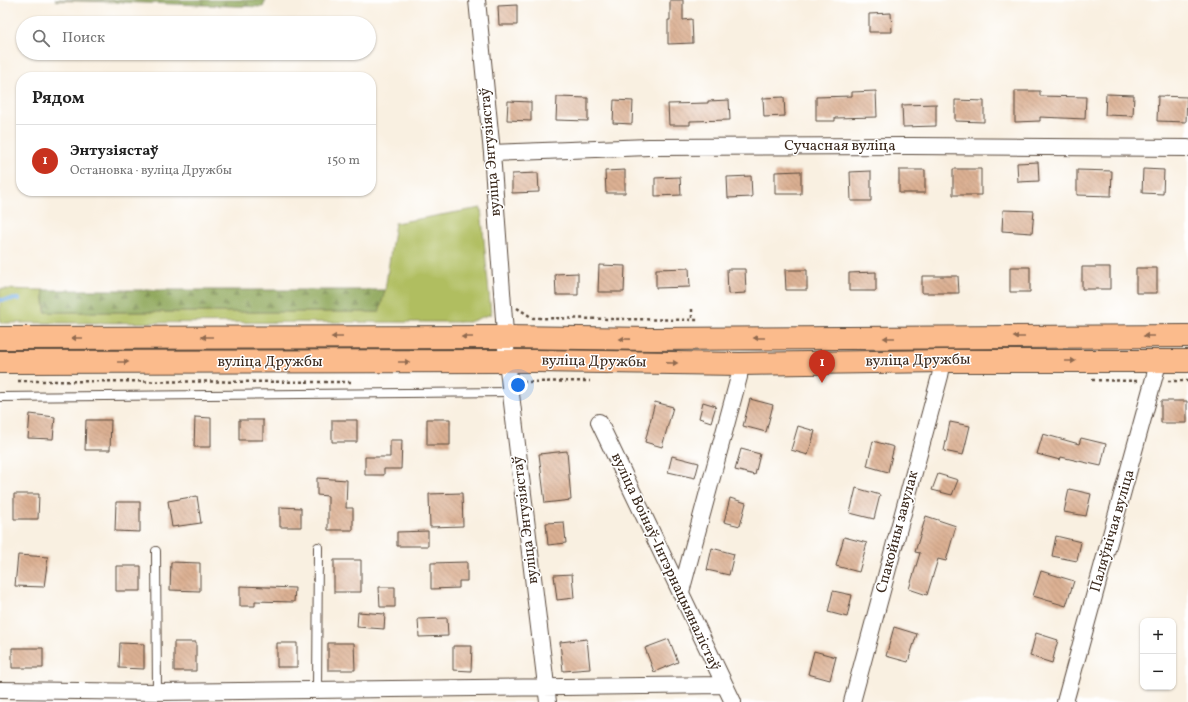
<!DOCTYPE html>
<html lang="ru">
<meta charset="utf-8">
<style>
body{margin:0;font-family:Vollkorn,serif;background:#f6f6f6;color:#222}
.controls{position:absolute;right:12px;bottom:12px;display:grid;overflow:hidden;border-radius:8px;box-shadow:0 1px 3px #0004}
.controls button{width:36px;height:36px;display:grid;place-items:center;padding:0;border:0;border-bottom:1px solid #e0e0e0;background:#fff;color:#222;font:20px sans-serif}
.you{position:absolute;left:518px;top:385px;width:14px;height:14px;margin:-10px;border:3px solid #fff;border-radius:50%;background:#1a73e8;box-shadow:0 0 0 6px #1a73e833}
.badge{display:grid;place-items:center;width:26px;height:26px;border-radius:50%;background:#c8321e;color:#fff;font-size:13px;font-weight:700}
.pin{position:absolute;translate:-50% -33px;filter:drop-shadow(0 1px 2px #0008)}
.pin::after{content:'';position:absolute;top:21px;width:14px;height:12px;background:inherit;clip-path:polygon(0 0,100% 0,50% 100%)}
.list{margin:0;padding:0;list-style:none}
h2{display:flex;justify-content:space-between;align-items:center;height:52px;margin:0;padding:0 16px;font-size:17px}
h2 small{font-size:13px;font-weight:400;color:#767676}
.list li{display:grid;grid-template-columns:26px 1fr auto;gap:12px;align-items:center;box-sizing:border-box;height:72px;padding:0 16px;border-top:1px solid #e0e0e0}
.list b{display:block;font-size:15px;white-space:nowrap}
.list p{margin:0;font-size:13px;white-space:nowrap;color:#767676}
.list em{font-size:13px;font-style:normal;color:#767676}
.icon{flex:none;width:22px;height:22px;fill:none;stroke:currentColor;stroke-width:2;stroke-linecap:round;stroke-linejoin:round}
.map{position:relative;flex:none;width:1188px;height:702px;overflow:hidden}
.search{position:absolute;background:#fff;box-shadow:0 1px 3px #0004;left:16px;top:16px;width:360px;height:44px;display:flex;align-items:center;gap:10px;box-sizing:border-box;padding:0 14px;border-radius:22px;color:#767676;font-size:15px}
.panel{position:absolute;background:#fff;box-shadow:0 1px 3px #0004;left:16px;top:72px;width:360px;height:124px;border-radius:16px}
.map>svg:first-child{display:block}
.green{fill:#b0be60;stroke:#76743f}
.forest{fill:url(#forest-firs);stroke:#64683a}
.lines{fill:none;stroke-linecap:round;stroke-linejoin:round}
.stream{stroke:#74ade4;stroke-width:4}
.building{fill:url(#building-back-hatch)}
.service-casing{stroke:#58483b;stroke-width:10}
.minor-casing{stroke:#58483b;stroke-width:18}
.primary-casing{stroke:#58483b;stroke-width:24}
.path{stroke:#58483b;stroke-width:2.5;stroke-dasharray:3 3;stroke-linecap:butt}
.service{stroke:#fff;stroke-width:8}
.minor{stroke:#fff;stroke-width:16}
.primary{stroke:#fbbb8c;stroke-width:22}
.oneway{fill:#916b50}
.labels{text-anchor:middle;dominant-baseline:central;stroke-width:3;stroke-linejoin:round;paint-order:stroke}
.street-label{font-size:15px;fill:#3b2a1e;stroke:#fff}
</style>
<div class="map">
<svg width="1188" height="702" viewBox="0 0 1188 702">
<defs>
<pattern id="forest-firs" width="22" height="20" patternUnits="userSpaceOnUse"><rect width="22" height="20" fill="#8ca556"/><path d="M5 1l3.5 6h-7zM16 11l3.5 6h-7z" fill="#748747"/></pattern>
<pattern id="building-back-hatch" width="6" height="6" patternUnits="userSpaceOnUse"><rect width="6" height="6" fill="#dcb093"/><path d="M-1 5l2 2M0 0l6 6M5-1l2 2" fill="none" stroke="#b48f77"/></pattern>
</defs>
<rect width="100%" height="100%" fill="#fff"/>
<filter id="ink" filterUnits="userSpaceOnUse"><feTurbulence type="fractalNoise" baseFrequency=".025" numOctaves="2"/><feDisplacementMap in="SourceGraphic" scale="8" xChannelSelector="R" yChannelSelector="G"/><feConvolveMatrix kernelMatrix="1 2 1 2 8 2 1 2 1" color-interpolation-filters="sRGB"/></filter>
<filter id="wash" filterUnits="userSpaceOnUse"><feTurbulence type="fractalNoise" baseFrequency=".012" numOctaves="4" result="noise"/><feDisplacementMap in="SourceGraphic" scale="16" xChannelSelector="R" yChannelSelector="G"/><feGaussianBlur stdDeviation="0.9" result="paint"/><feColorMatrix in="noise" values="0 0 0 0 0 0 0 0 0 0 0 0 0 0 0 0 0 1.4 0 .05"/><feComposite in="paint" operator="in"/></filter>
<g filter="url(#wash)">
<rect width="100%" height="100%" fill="#f9f0e1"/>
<path class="green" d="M 481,208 L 491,314 L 469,322 L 0,323 L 0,289 L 43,290 L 45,312 L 379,312 L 385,290 L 395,223 Z"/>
<path class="forest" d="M 55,0 L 266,0 L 263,7 Z
M 43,290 L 385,290 L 379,312 L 46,312 Z"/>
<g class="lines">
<path class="stream" d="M 0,300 L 19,299"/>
</g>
<g id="blocks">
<path class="building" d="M 670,0 L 683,0 L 683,20 L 692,19 L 693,43 L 668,44 L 668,20 L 670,20 Z
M 517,5 L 517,25 L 499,25 L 498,6 Z
M 891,13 L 892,32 L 869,32 L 869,14 Z
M 876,91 L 877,117 L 835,118 L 835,121 L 816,121 L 816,97 L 852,96 L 852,92 Z
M 1015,91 L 1040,91 L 1040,96 L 1086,97 L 1085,119 L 1040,117 L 1040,121 L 1015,122 Z
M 1106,94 L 1134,95 L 1133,116 L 1105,115 Z
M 1158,96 L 1187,97 L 1186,122 L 1157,121 Z
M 557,97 L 588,98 L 588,121 L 556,120 Z
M 784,97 L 785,116 L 764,117 L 763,98 Z
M 614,100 L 633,101 L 632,124 L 613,123 Z
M 729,100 L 730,120 L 690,121 L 690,125 L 669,125 L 668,104 L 708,103 L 708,101 Z
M 955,100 L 984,101 L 984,122 L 955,121 Z
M 508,101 L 531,102 L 531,121 L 507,120 Z
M 936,104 L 936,126 L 903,127 L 902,105 Z
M 1038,162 L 1039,181 L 1018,182 L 1017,163 Z
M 953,169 L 981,169 L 981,195 L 953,195 Z
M 1143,169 L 1164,170 L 1163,194 L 1142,193 Z
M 625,170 L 625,193 L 606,193 L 605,171 Z
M 899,170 L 925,170 L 925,193 L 899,193 Z
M 1077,170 L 1112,171 L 1111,196 L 1077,195 Z
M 801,171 L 801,194 L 775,194 L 775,172 Z
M 871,171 L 871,201 L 851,201 L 850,172 Z
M 538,173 L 539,192 L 512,193 L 512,174 Z
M 751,176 L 752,197 L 728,198 L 727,177 Z
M 680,177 L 681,195 L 655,196 L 655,178 Z
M 1003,210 L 1034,211 L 1032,233 L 1002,231 Z
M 599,265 L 625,266 L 624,292 L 598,292 Z
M 1010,267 L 1030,267 L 1030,292 L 1010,292 Z
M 1082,267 L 1110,267 L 1110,289 L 1082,289 Z
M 689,268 L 690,287 L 656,288 L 656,269 Z
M 1136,268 L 1157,268 L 1157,293 L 1136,293 Z
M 727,269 L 745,269 L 746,293 L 728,294 Z
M 785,270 L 807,270 L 807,290 L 786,290 Z
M 876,272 L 876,291 L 849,291 L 849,273 Z
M 578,273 L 578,295 L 556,295 L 555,274 Z
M 922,276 L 958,276 L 959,293 L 922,293 Z
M 750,399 L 773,405 L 766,432 L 743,426 Z
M 1161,401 L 1187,401 L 1187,423 L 1161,423 Z
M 655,402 L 673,407 L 662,447 L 645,442 Z
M 703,402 L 716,406 L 711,422 L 699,418 Z
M 30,414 L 55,417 L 53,439 L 28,438 Z
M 195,417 L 211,418 L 211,447 L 194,447 Z
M 427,419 L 450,419 L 450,445 L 427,445 Z
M 86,420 L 111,420 L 110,450 L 85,450 Z
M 239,420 L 263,420 L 263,440 L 239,440 Z
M 332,420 L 357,420 L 357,442 L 332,442 Z
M 950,422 L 970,426 L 963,455 L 944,451 Z
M 798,426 L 815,431 L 808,455 L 791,450 Z
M 1043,434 L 1079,444 L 1081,438 L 1106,444 L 1101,466 L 1061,457 L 1060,460 L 1037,454 Z
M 390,440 L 402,440 L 401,469 L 384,469 L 384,475 L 365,475 L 365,457 L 390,457 Z
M 873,441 L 894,447 L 888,472 L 867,466 Z
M 741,449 L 760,454 L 755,475 L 735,470 Z
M 567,451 L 571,500 L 545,503 L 539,454 Z
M 672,456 L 699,463 L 695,478 L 668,472 Z
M 938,474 L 958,480 L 952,495 L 932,490 Z
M 317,478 L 347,480 L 346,508 L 353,508 L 353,530 L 328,530 L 328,496 L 317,495 Z
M 856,488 L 880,495 L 874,519 L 850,513 Z
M 1069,489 L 1091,494 L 1086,516 L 1064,512 Z
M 462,493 L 463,526 L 430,527 L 429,494 Z
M 14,494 L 39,494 L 38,519 L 14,519 Z
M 197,496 L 201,523 L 172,527 L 168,501 Z
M 730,498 L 746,503 L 740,526 L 724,522 Z
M 116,502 L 140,502 L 140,532 L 115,531 Z
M 280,507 L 301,508 L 301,527 L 280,527 Z
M 926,516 L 956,526 L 946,561 L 938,559 L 927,595 L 909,589 L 920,553 L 915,552 Z
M 564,522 L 566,543 L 548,545 L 546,523 Z
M 428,531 L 428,546 L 397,546 L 397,532 Z
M 1056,536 L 1081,542 L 1077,561 L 1052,556 Z
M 844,537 L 867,543 L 859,572 L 836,566 Z
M 712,548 L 734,554 L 729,575 L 707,570 Z
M 18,555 L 48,557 L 44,587 L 15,586 Z
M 334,560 L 361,560 L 361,592 L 334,592 Z
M 171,562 L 200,563 L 200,591 L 170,590 Z
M 467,562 L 467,581 L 459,581 L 459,588 L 431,589 L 431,563 Z
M 116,566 L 141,566 L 141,591 L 116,591 Z
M 1041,571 L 1074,581 L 1066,606 L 1033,596 Z
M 572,574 L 574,598 L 557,600 L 554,575 Z
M 240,586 L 295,588 L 294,602 L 255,601 L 255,606 L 240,606 Z
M 379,587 L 395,587 L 395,607 L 380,607 Z
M 833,591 L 852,595 L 847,617 L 828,612 Z
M 358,612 L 385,614 L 384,629 L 357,627 Z
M 447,618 L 448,636 L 419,637 L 418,619 Z
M 894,627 L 917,634 L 908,662 L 886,656 Z
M 1036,633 L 1058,640 L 1052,663 L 1030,656 Z
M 587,639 L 590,669 L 563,671 L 560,642 Z
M 669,639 L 678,662 L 654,672 L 645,648 Z
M 174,642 L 196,642 L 196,671 L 174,671 Z
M 120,643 L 144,644 L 144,669 L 119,668 Z
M 277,643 L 297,643 L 297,667 L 277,667 Z
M 328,643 L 354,643 L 355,670 L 328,670 Z
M 453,646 L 472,646 L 471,671 L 453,670 Z
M 12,648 L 43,648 L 43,668 L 12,668 Z
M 814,651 L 836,657 L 830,680 L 808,674 Z"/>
</g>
</g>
<g filter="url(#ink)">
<use href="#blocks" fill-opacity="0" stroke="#58483b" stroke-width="1"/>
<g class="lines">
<defs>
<path id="service" d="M 0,397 L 511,392
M 156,551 L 157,692
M 317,690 L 318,547"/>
<path id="minor" d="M 477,0 L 492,153 L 507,361 L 548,702
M 492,153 L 649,147 L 910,146 L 1188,148
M 599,422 L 733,702
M 681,592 L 739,377 L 740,364
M 0,690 L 157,692 L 724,685
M 852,702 L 940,376 L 943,361
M 1065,702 L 1159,360"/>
<path id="primary" d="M 0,338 L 506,337 L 653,339 L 1188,336
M 0,362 L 535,361 L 740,364 L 943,361 L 1188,361"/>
</defs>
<use href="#service" class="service-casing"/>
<use href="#minor" class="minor-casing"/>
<use href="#primary" class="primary-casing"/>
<path class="path" d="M 517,308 L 533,318 L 699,320
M 692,309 L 692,320
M 1092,380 L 1139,381
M 18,381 L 353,382
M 1168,381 L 1188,381
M 523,382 L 590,381"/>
<use href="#service" class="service"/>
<use href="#minor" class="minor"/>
<use href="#primary" class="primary"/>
</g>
<defs><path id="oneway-solid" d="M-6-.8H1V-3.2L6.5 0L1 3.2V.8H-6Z"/></defs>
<g class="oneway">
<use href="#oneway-solid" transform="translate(1149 336) rotate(180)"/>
<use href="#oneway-solid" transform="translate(207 337) rotate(180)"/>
<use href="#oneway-solid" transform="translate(337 337) rotate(180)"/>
<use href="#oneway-solid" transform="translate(467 337) rotate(180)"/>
<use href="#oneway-solid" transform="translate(1019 337) rotate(180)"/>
<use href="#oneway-solid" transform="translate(77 338) rotate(180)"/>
<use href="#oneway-solid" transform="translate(759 338) rotate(180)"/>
<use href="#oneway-solid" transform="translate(889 338) rotate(180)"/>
<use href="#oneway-solid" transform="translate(625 339) rotate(-179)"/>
<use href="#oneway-solid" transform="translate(1070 361)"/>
<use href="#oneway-solid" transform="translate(123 362)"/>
<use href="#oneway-solid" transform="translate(404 362)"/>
<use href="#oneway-solid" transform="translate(672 363) rotate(1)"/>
</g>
</g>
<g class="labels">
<g class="street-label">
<text x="840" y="146">Сучасная вуліца</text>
<text transform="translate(491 152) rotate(-95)">вуліца Энтузіястаў</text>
<text transform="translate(918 361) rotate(-1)">вуліца Дружбы</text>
<text x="270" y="362">вуліца Дружбы</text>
<text transform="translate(594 362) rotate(1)">вуліца Дружбы</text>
<text transform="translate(526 520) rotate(-97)">вуліца Энтузіястаў</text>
<text transform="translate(1113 531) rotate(-74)">Паляўнічая вуліца</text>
<text transform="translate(898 532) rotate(-75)">Спакойны завулак</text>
<text transform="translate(665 562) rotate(65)">вуліца Воінаў-Інтэрнацыяналістаў</text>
</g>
</g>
</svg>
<div class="controls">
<button>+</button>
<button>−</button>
</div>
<div class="you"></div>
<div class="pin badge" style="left:822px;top:383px">1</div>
<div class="search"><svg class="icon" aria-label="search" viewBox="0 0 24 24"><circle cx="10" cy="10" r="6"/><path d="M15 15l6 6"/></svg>Поиск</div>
<section class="panel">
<h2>Рядом<small></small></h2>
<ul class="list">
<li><span class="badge">1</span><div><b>Энтузіястаў</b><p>Остановка · вуліца Дружбы</p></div><em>150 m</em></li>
</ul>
</section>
</div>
